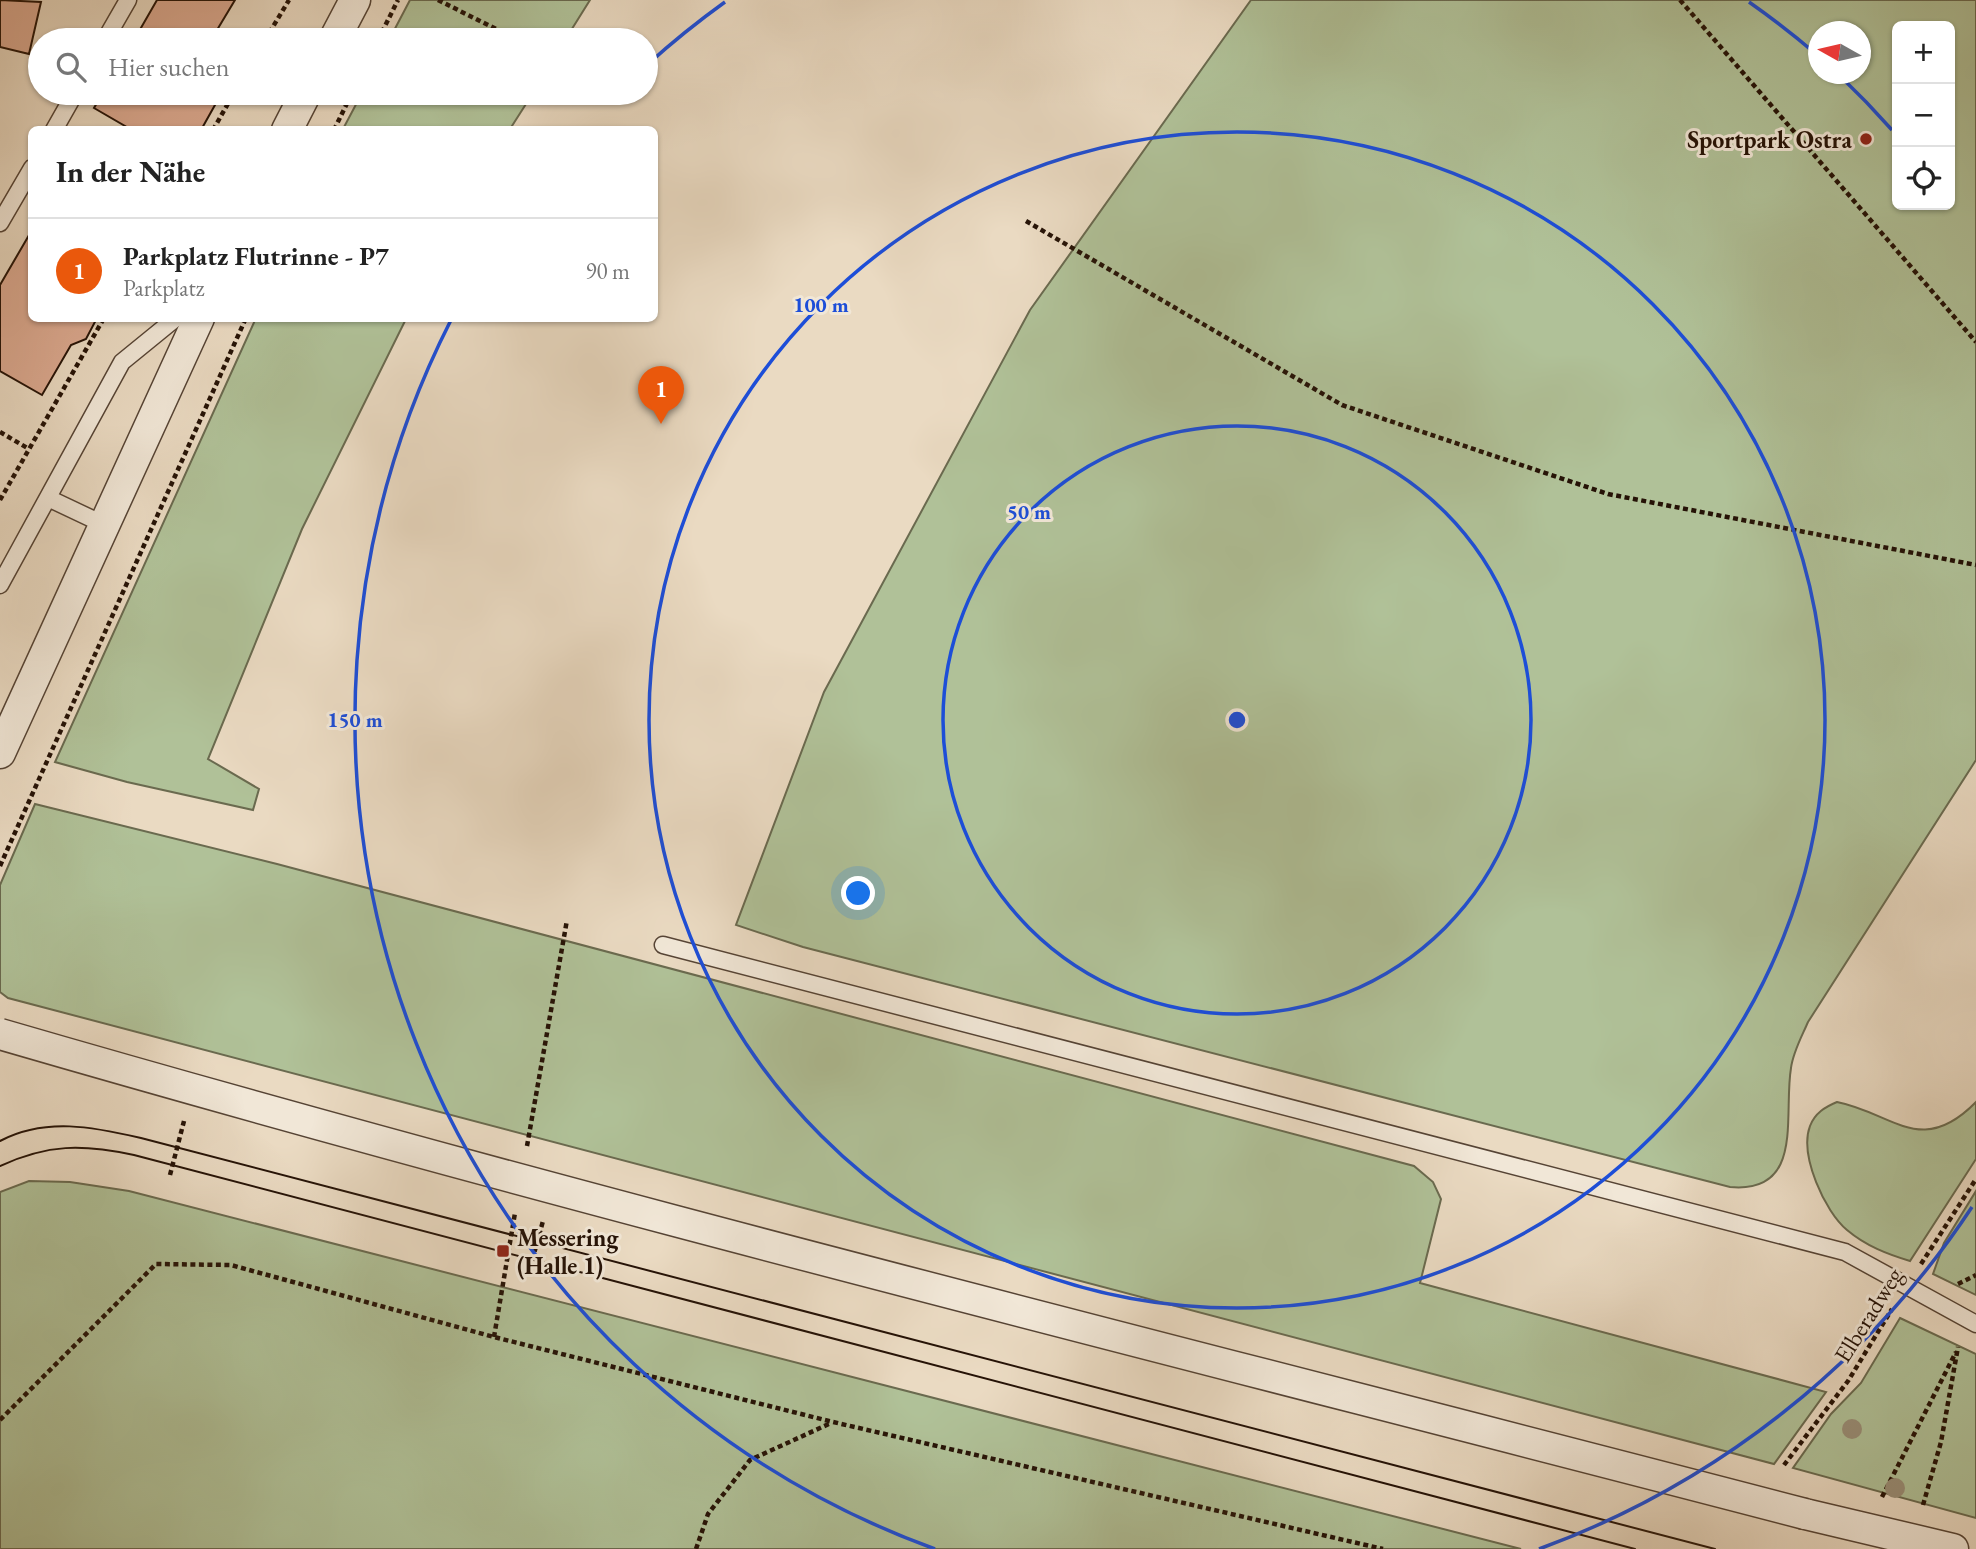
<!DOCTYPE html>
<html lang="de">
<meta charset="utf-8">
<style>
body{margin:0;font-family:"EB Garamond",serif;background:#f2f2f2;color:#222}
.controls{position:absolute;right:21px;top:21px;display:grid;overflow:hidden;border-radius:10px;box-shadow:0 2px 5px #0004}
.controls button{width:63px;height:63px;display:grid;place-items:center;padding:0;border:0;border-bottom:2px solid #e0e0e0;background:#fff;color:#222;font:35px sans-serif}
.compass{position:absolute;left:1808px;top:21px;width:63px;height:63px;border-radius:50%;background:#fff;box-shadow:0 2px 5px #0004;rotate:278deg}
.you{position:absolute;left:859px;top:894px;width:24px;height:24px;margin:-18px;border:5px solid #fff;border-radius:50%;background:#1a73e8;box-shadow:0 0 0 10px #1a73e833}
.badge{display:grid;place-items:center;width:46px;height:46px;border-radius:50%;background:#ea580c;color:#fff;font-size:23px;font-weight:700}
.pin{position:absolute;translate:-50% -58px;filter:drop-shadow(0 2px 4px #0008)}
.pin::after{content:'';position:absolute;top:37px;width:24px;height:21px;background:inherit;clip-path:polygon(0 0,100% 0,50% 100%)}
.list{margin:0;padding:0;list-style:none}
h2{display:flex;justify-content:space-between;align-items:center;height:91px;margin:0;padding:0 28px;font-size:30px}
h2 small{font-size:23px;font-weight:400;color:#767676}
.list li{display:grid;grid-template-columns:46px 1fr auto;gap:21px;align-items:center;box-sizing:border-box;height:105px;padding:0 28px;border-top:2px solid #e0e0e0}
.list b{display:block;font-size:26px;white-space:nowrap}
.list p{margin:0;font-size:23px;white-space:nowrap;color:#767676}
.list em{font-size:23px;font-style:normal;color:#767676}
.icon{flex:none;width:38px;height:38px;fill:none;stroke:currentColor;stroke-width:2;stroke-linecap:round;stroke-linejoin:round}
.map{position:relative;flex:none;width:1976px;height:1549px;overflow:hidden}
.search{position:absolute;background:#fff;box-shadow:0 2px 5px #0004;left:28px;top:28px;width:630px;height:77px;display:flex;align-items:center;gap:18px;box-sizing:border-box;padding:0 24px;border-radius:38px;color:#767676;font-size:26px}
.panel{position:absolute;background:#fff;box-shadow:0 2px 5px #0004;left:28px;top:126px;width:630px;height:196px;border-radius:10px}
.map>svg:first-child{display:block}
.green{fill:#b0c198;stroke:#6a6a4f;stroke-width:2;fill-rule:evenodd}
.building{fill:#dba990;stroke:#251206;stroke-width:2}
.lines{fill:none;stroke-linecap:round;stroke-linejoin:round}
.service-casing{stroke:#564435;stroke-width:19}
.minor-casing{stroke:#564435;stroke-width:33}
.path{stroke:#251206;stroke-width:4.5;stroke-dasharray:5 3.5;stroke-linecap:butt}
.service{stroke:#f1e7d7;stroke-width:16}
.minor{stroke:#f1e7d7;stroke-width:30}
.tram{stroke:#251206;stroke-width:2}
.minor-bridge-casing{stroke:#564435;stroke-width:33;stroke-linecap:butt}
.minor-bridge{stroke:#f1e7d7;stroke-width:30}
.tree{fill:#998e77}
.ring{fill:none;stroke:#1d4ed8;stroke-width:3.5}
.poi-dot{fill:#8f2418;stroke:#f1e7d7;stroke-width:2.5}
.labels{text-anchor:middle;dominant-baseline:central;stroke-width:6;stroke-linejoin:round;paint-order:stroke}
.poi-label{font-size:24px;font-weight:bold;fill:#251206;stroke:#f1e7d7;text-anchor:end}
.street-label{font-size:24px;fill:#251206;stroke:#f1e7d7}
.centre{fill:#1d4ed8;stroke:#f1e7d7;stroke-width:3.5}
.ring-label{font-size:21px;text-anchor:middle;font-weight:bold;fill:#1d4ed8;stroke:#f1e7d7;stroke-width:6;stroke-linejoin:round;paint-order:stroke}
</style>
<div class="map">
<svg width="1976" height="1549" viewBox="0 0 1976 1549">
<rect width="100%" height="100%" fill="#eadac2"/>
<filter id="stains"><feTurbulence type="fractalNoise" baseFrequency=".00286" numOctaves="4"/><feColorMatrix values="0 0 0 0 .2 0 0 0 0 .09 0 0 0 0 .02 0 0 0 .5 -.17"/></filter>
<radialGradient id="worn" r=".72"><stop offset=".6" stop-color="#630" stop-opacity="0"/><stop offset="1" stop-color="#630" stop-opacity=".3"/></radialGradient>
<path class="green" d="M 410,0 L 590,0 L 565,40 L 389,40 Z
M 1251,0 L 1976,0 L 1976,760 L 1808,1022 C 1802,1036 1793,1052 1791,1068 C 1783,1115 1805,1194 1730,1187 L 803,947 L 736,925 L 824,692 L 1030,310 ZM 1897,26 L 1950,26 L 1950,205 L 1897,205 ZM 1818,32 L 1860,32 L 1860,74 L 1818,74 Z
M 362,93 L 533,93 L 510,129 L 343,129 Z
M 256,318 L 406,319 L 302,529 L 208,759 L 259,789 L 253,810 L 127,782 L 55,762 Z
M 35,804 L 277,864 L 1414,1166 L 1433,1182 L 1441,1199 L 1420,1283 L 1826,1392 L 1774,1464 L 8,998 L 0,992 L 0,885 Z
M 1837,1102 C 1893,1113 1921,1158 1976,1102 L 1976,1159 L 1910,1261 C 1887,1254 1866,1246 1847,1230 C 1825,1212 1799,1155 1810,1126 C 1815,1113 1825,1107 1837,1102 Z
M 29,1181 L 70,1182 L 129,1191 L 1521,1549 L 0,1549 L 0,1192 Z
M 1976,1191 L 1976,1295 L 1933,1274 L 1944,1243 Z
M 1900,1318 L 1976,1354 L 1976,1518 L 1793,1468 L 1831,1414 L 1861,1383 Z"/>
<path class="building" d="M 0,0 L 41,2 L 29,54 L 0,47 Z
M 157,0 L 235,0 L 211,40 L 134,40 Z
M 103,93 L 215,93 L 220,96 L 201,130 L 132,130 L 94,108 Z
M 32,230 L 32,318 L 97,318 L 86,339 L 71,345 L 42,395 L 0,371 L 0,285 Z"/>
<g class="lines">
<defs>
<path id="service" d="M 105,40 L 128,0
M 54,130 L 75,93
M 0,223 L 32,168
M 48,498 L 105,525
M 0,585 L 122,362 L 176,318
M 663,945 L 1845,1252 L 1976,1324"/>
<path id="minor" d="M 334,40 L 355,0
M 287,130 L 306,93
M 0,753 L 199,318
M 1805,1514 L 1953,1549"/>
</defs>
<use href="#service" class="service-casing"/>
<use href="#minor" class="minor-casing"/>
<path class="path" d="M 438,0 L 506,34 L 526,40
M 1680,0 L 1976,342
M 265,40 L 289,0
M 378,40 L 398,0
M 213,130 L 234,93
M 334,130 L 352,93
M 1026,221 L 1342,405 L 1608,494 L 1976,565
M 0,432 L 29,449
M 0,500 L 104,318
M 0,866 L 246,318
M 527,1146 L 567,920
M 170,1175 L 184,1121
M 1921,1264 L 1976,1179
M 530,1268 L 543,1221
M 1958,1284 L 1976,1275
M 494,1337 L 515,1213
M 0,1420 L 156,1264 L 231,1265 L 494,1337 L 833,1422 L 1383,1549
M 1784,1465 L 1848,1381 L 1892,1309
M 1882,1497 L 1956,1352
M 1923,1505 L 1941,1442 L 1958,1347
M 696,1549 L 708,1514 L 750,1460 L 831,1423"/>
<use href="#service" class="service"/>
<use href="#minor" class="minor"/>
<path class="tram" d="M 0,1141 C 45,1117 94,1127 141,1138 L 1715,1549
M 0,1166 C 48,1144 82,1144 134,1155 L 1635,1549"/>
<defs>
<path id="minor-bridge" d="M 0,1034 C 598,1208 1203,1357 1805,1514"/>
</defs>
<use href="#minor-bridge" class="minor-bridge-casing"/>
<use href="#minor-bridge" class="minor-bridge"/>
</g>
<g class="tree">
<circle cx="1852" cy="1429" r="10"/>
<circle cx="1895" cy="1488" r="10"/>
</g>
<g class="ring">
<circle cx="1237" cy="720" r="294"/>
<circle cx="1237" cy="720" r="588"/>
<path d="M1972 1207A882 882 0 0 1 1539 1549M935 1549A882 882 0 0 1 451 320M647 65A882 882 0 0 1 725 2M1749 2A882 882 0 0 1 1816 54M1839 75A882 882 0 0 1 1892 130"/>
</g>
<g class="poi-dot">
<circle cx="1866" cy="139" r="7"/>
<rect x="496" y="1244" width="14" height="14" rx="3.5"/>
</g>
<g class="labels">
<g class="poi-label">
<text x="1852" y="139">Sportpark Ostra</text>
<text x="517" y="1237" text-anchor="start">Messering<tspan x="517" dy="28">(Halle 1)</tspan></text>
</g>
<g class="street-label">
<text transform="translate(1868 1315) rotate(-58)">Elberadweg</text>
</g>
</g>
<circle cx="1237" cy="720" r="10" class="centre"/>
<g class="ring-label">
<text x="821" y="312">100 m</text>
<text x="1029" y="519">50 m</text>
<text x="355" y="727">150 m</text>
</g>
<rect width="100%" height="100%" filter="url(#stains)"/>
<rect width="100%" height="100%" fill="url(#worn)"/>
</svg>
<div class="controls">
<button>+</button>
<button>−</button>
<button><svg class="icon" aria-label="locate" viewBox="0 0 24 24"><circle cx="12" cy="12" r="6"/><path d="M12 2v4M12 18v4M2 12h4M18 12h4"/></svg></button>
</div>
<svg class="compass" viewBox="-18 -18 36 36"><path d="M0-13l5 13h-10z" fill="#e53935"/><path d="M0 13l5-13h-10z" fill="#767676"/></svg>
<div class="you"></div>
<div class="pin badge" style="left:661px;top:424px">1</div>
<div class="search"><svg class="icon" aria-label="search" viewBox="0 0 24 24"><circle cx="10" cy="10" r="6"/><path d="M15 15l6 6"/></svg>Hier suchen</div>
<section class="panel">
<h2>In der Nähe<small></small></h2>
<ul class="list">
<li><span class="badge">1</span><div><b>Parkplatz Flutrinne - P7</b><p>Parkplatz</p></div><em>90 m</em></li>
</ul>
</section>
</div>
